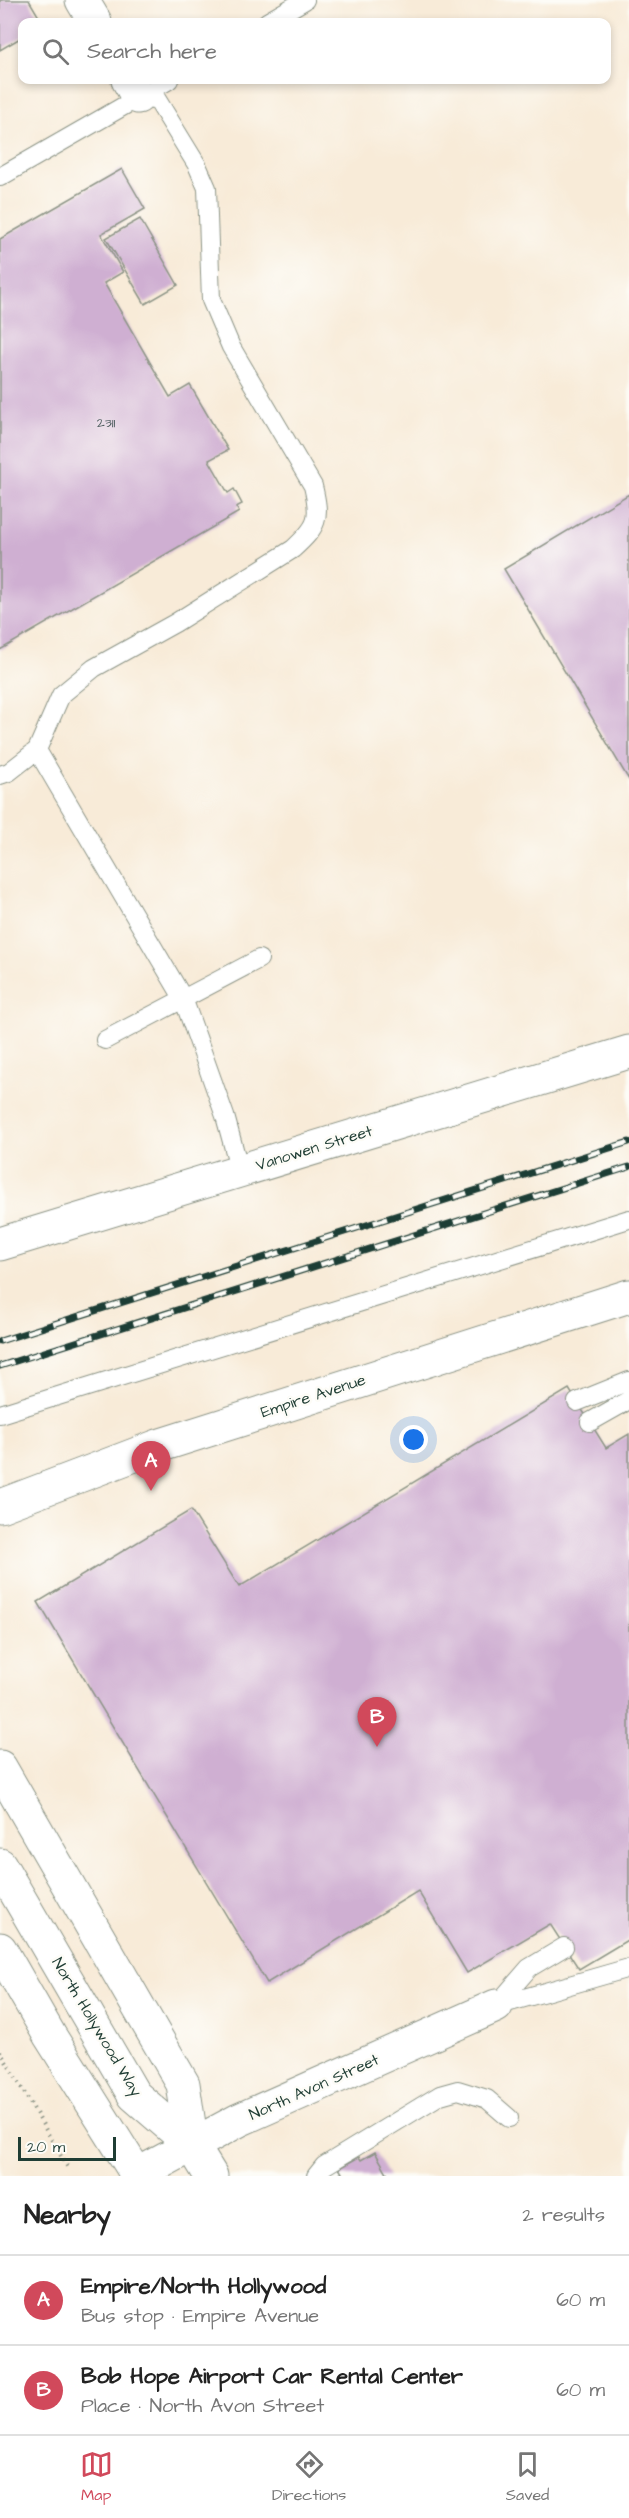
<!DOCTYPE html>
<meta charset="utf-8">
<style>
body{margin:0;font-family:"Architects Daughter",sans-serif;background:#f2f2f2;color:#222}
.scale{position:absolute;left:18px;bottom:15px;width:98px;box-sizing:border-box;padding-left:6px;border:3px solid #1f3d34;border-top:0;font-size:16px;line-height:21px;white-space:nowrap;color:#1f3d34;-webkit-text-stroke:4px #fdfcf7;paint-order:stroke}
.you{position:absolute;left:414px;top:1440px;width:21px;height:21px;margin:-15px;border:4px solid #fff;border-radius:50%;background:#1a73e8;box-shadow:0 0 0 9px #1a73e833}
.badge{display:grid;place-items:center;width:39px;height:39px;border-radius:50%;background:#d1495b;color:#fff;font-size:20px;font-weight:700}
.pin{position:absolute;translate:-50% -50px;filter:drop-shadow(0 2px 3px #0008)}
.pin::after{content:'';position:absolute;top:32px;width:21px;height:18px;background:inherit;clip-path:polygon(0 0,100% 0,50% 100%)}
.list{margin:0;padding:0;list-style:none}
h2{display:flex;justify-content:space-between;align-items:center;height:78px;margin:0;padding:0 24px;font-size:26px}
h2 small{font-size:20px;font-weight:400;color:#767676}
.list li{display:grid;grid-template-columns:39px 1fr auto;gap:18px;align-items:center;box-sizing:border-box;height:90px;padding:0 24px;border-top:2px solid #e0e0e0}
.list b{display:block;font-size:22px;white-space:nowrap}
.list p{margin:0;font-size:20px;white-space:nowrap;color:#767676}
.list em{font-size:20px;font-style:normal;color:#767676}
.icon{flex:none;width:33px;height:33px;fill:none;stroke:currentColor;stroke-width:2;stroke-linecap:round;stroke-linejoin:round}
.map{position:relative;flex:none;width:629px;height:2176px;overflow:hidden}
.search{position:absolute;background:#fff;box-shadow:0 3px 9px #0003;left:18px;right:18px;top:18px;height:66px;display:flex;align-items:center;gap:15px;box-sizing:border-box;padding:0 21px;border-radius:12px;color:#767676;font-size:22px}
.sheet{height:258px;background:#fff}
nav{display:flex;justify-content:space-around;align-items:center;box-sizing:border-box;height:84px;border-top:2px solid #e0e0e0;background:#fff;font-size:16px;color:#767676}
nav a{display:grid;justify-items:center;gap:3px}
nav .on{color:#d1495b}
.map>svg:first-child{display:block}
.building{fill:#cfafd2}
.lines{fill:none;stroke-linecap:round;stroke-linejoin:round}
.lane-casing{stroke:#8c9486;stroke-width:20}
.street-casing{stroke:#8c9486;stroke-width:35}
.secondary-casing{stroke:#8c9486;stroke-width:35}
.path{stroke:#8c9486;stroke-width:4;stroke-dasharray:1.5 4.5;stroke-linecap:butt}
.lane{stroke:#fff;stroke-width:18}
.street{stroke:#fff;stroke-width:33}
.secondary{stroke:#fff;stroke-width:33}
.rail-casing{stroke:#1f3d34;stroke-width:7}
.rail{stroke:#fdfcf7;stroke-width:4.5;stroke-dasharray:14;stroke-linecap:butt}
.labels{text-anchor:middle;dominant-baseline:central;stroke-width:5;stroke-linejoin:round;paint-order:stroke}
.number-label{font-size:14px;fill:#4b5a5c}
.street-label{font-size:16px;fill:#1f3d34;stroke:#fdfcf7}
</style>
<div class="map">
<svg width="629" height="2176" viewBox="0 0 629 2176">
<rect width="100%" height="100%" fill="#fdfcf7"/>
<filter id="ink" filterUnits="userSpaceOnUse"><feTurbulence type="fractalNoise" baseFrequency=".0167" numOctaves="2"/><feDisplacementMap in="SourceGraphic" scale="12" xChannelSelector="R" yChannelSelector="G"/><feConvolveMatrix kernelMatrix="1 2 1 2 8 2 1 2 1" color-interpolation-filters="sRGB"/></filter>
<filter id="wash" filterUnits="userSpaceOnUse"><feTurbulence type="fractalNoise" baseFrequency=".008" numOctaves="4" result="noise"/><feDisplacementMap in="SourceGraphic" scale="24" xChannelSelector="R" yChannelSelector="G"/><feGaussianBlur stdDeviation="1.35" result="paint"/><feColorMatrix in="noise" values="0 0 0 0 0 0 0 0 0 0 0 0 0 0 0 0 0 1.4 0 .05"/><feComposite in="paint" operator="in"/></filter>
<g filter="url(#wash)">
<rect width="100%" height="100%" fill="#f8ebd8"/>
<g id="blocks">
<path class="building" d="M 0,0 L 29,0 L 42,22 L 22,22 L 22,37 L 0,50 Z
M 122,169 L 145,209 L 101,234 L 123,272 L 104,283 L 170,397 L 190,385 L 228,450 L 209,460 L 228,493 L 234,489 L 242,504 L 236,507 L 239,512 L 0,650 L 0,239 Z
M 140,219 L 178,285 L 145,304 L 106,238 Z
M 629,494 L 629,780 L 504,569 Z
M 569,1389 L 606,1448 L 629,1434 L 629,1939 L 579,1969 L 550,1924 L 467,1973 L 418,1891 L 267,1983 L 38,1602 L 191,1510 L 239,1587 Z
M 375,2152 L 389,2176 L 337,2176 L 342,2173 L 339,2168 L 359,2157 L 361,2160 Z"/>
</g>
</g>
<g filter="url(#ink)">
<use href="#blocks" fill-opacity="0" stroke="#8c9486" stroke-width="1.5"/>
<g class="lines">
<defs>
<path id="lane" d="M 267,22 L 305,0
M 0,177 L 169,80
M 37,750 L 61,695 L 94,668 L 175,623 L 293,549 C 318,526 321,519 313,486 L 231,347 L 211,300 L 207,188 L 197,165 L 151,90
M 0,775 L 9,772 L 37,750 L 183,998 L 225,1116 L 240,1171
M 105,1040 L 259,959
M 577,1402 L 629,1381
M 0,1414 L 629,1219
M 590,1422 L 629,1400
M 496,2006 L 629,1968
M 496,2006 L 529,1968 L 564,1947
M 316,2176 L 324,2166 L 440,2095 L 458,2090 L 487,2099 L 509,2118"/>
<path id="street" d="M 82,0 L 95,22
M 128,80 L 138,97
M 135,2176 L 239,2120 L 496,2006"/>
<path id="secondary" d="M 0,1244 L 629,1052
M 0,1506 L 158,1446 L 629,1296
M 0,1767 L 183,2084 L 192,2145
M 0,1865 L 134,2095 L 192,2145 L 211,2176
M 0,1949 L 50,2036 L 138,2176"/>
</defs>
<use href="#lane" class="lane-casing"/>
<use href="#street" class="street-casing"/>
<use href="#secondary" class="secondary-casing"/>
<path class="path" d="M 0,2051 L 68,2168"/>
<use href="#lane" class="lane"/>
<use href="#street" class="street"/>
<use href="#secondary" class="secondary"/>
<defs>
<path id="rail" d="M 0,1341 L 629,1142
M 0,1366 L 629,1167"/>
</defs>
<use href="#rail" class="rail-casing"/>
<use href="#rail" class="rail"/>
</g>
</g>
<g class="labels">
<g class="number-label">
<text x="106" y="423">2311</text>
</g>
<g class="street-label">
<text transform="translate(314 1148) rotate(-17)">Vanowen Street</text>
<text transform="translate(313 1396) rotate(-18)">Empire Avenue</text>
<text transform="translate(97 2027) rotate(59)">North Hollywood Way</text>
<text transform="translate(314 2087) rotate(-24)">North Avon Street</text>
</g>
</g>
</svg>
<div class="scale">20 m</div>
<div class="you"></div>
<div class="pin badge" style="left:151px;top:1491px">A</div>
<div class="pin badge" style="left:377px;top:1747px">B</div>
<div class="search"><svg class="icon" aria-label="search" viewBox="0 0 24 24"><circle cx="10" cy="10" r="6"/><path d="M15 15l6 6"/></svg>Search here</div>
</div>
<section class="sheet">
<h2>Nearby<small>2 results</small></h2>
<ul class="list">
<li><span class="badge">A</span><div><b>Empire/North Hollywood</b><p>Bus stop · Empire Avenue</p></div><em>60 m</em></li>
<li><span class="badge">B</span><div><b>Bob Hope Airport Car Rental Center</b><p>Place · North Avon Street</p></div><em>60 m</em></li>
</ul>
</section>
<nav>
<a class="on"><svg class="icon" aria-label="map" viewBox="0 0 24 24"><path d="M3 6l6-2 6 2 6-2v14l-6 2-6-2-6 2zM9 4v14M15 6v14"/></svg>Map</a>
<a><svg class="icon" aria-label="directions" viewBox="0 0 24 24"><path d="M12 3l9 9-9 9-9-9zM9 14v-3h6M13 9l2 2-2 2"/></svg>Directions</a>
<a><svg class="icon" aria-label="saved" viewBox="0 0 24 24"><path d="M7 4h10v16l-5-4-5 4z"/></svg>Saved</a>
</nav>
